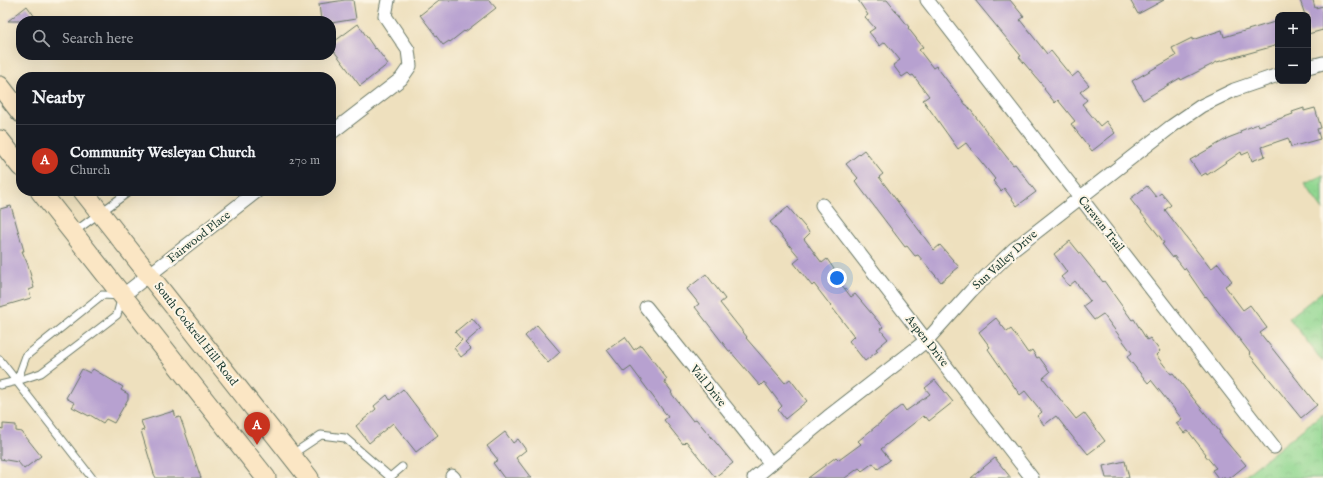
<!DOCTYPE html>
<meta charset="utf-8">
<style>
body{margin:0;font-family:"IM FELL English",serif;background:#20242c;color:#f1f3f6}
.controls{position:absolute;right:12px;top:12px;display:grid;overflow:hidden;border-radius:8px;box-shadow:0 4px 16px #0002}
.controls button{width:36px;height:36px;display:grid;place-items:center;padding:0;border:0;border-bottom:1px solid #363941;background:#171b24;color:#f1f3f6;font:20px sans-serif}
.you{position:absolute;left:837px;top:278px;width:14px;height:14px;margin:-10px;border:3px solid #fff;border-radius:50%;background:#1a73e8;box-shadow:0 0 0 6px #1a73e833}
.badge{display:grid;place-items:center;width:26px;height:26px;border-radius:50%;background:#c8321e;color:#fff;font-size:13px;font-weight:700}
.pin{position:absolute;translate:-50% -33px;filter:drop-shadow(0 1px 2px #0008)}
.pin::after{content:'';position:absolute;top:21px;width:14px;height:12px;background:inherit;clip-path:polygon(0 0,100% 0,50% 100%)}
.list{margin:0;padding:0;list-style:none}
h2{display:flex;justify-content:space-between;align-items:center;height:52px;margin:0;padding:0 16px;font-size:17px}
h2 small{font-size:13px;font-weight:400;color:#9ea1a6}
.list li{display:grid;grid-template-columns:26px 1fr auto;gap:12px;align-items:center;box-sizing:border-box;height:72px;padding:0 16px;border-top:1px solid #363941}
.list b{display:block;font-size:15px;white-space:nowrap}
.list p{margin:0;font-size:13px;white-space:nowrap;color:#9ea1a6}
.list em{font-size:13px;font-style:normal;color:#9ea1a6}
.icon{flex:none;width:22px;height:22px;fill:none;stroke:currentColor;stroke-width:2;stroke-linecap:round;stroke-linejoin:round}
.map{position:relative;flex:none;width:1323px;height:478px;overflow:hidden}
.search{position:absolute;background:#171b24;box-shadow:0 4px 16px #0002;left:16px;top:16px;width:320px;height:44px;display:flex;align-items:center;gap:10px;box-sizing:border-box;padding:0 14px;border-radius:16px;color:#9ea1a6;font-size:15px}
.panel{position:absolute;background:#171b24;box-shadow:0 4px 16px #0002;left:16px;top:72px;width:320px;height:124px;border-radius:16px}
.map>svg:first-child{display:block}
.park{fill:url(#park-crowns);stroke:#588a62}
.building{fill:#b7a1d0}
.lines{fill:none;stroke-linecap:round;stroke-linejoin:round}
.lane-casing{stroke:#677664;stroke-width:9}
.street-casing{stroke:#677664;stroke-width:15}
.secondary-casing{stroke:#677664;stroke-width:21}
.lane{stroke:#fff;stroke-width:7}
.street{stroke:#fff;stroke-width:13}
.secondary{stroke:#fbe6c4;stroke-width:19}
.labels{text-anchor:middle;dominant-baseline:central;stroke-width:4;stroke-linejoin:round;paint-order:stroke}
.street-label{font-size:12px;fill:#1f3d34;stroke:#fcf5e5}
</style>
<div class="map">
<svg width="1323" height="478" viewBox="0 0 1323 478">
<defs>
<pattern id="park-crowns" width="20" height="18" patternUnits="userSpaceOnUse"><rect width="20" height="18" fill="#91d791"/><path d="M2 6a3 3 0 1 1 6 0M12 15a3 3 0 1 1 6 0" fill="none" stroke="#7db97e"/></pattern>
</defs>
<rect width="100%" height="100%" fill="#fcf5e5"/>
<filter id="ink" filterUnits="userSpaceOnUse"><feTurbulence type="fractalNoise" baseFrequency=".025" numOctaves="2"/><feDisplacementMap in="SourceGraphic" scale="8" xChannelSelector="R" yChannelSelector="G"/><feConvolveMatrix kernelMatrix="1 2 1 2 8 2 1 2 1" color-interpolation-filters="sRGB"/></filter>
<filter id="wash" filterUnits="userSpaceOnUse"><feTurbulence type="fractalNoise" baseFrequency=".012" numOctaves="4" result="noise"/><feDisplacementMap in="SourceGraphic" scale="16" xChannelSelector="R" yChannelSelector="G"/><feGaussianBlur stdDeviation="0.9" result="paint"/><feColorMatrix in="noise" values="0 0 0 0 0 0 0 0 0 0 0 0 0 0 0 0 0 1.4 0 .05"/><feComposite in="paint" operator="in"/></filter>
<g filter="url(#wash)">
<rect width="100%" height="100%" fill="#eee0be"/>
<path class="park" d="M 1323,175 L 1323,210 L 1304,184 Z
M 1323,291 L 1323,362 L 1289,318 Z
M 1323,413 L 1323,478 L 1242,478 Z"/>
<g id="blocks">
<path class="building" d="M 345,0 L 353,0 L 356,19 L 331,23 L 331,21 L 321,21 L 319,4 Z
M 439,0 L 489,0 L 496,8 L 465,32 L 464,31 L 450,42 L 449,41 L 443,45 L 420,15 Z
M 858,0 L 887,0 L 909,27 L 908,28 L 923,47 L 919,50 L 933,68 L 936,66 L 966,105 L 967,105 L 987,132 L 1013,165 L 1015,164 L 1036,192 L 1017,206 L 1004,188 L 1001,191 L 993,181 L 995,179 L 966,143 L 958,149 L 923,100 L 929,96 L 913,75 L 911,76 L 908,73 L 902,77 L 893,65 L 900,60 L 885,42 L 880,46 L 869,32 L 875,28 L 865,17 L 868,15 Z
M 975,0 L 1010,0 L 1024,17 L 1020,20 L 1047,54 L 1051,51 L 1072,77 L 1078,72 L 1089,85 L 1080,92 L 1087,100 L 1082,104 L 1100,126 L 1106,121 L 1115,133 L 1092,151 L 1071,124 L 1075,121 L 1058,100 L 1055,103 L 1044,89 L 1045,88 L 1019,57 L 1021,56 Z
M 1130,0 L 1164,0 L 1138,14 Z
M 1300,0 L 1313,0 L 1315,8 L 1323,6 L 1323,30 L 1308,34 L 1308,15 L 1305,15 Z
M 27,6 L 38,21 L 8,21 Z
M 1278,21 L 1278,45 L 1217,62 L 1181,80 L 1180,78 L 1143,100 L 1132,81 L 1176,56 L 1172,48 L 1192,38 L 1192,40 L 1222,30 L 1224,37 Z
M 358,24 L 375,49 L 376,48 L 388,64 L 360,86 L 331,47 L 331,44 Z
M 1304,108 L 1304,111 L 1315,108 L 1321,128 L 1317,129 L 1320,139 L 1291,147 L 1288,138 L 1262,147 L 1265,156 L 1252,161 L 1249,152 L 1242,155 L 1241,152 L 1207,175 L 1206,173 L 1201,176 L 1190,160 L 1228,138 L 1241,133 L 1240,131 L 1258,124 L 1259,126 L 1293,114 L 1292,112 Z
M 864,150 L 883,174 L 879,177 L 934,250 L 940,245 L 959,267 L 941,282 L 918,255 L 915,256 L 907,246 L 905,247 L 855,181 L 858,178 L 846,164 Z
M 1147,186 L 1156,197 L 1161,193 L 1171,205 L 1165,210 L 1211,269 L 1218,263 L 1232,281 L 1225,286 L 1243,310 L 1250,305 L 1267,328 L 1260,333 L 1317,405 L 1301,418 L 1249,354 L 1250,353 L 1206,296 L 1205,297 L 1185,268 L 1184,269 L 1174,256 L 1173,258 L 1162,244 L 1164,243 L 1160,237 L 1130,199 Z
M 11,206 L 24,251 L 22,251 L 28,265 L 34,288 L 29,290 L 31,298 L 0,307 L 0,209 Z
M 788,207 L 810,233 L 804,239 L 822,263 L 827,259 L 834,269 L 831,271 L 851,297 L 855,294 L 883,327 L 880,329 L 888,339 L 876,349 L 878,351 L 865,361 L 849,341 L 854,336 L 814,284 L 812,286 L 794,263 L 800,258 L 770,222 Z
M 1070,241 L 1103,282 L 1104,281 L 1132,320 L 1134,319 L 1147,340 L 1150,338 L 1160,351 L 1156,355 L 1171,374 L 1173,373 L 1220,432 L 1219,433 L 1246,465 L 1230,478 L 1218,478 L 1212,470 L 1216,468 L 1205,455 L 1206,454 L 1188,431 L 1184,433 L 1176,423 L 1182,419 L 1151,380 L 1148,383 L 1127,357 L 1132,353 L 1103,314 L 1094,320 L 1083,306 L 1090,301 L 1075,281 L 1069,286 L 1061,277 L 1067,272 L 1054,254 Z
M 706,274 L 725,299 L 720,303 L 747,337 L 746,338 L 785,383 L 790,379 L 807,401 L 785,419 L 778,410 L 782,406 L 764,382 L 760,386 L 730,351 L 729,351 L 695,307 L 699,304 L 687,289 Z
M 472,318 L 481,329 L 465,343 L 471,349 L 461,357 L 454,348 L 462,340 L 455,332 Z
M 996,318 L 1007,332 L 1011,329 L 1028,353 L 1032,350 L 1037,358 L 1039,357 L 1050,372 L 1043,378 L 1076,419 L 1084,413 L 1105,441 L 1088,454 L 1080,444 L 1079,445 L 1056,416 L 1044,425 L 1037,416 L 1042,412 L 1025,391 L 1020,395 L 988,349 L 990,347 L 979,332 Z
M 537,325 L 560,352 L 548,363 L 525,336 Z
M 625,337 L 634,350 L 641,345 L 667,379 L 664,381 L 672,392 L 671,393 L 693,421 L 696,419 L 733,463 L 715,477 L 686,441 L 683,444 L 664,420 L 668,417 L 631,367 L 624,372 L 607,350 Z
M 82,369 L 90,373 L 93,369 L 123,387 L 121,390 L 128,394 L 128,399 L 114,423 L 106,419 L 103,423 L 90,415 L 89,416 L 72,407 L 75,403 L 66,398 Z
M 935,380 L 953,402 L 929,421 L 926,417 L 925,418 L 923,416 L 881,449 L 890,460 L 878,469 L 873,463 L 862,471 L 859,468 L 845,478 L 808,478 L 836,457 L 839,460 L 861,444 L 858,441 L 902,405 L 906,411 L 930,394 L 925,388 Z
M 403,389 L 438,435 L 416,452 L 393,423 L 369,443 L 356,426 L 376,409 L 374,406 L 387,395 L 390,400 Z
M 174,411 L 176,418 L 180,417 L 201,478 L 156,478 L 154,474 L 141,431 L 144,430 L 141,421 Z
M 3,424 L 16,425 L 16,431 L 22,432 L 41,456 L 24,469 L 18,462 L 0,459 L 0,428 L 3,429 Z
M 505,432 L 513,443 L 518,439 L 526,450 L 516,458 L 531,478 L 504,478 L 493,463 L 498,460 L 487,446 Z
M 995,458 L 1011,478 L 971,478 L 984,467 Z
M 1125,461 L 1129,478 L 1106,478 L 1103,466 Z"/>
</g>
</g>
<g filter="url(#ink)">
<use href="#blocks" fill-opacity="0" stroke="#677664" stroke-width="1"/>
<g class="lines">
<defs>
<path id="lane" d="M 74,232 L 130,191
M 0,360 L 92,478
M 0,385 L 17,381 L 41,373 L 117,315 L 122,296 L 102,295 L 26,356 L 17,381
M 291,455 L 321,435 L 345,438 L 390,477
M 389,478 L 402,467"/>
<path id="street" d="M 927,0 L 1274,447
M 1308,67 L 1323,63
M 331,133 L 401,79 L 410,66 L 408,50 L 385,16 L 388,0
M 822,205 L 1032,478
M 122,296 L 257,191
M 646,307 L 771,464
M 452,476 L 454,478
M 754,478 L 828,417 L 927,340 L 971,291 L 1013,250 L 1172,126 L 1201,106 L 1234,90 L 1278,75"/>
<path id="secondary" d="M 0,86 L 21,113
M 0,140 L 21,167
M 40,191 L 266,478
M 83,191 L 309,478"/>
</defs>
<use href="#lane" class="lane-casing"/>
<use href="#street" class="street-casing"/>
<use href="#secondary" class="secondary-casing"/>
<use href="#lane" class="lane"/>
<use href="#street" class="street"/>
<use href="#secondary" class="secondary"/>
</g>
</g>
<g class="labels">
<g class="street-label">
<text transform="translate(1101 224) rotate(52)">Caravan Trail</text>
<text transform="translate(199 237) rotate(-38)">Fairwood Place</text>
<text transform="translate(1005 260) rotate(-42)">Sun Valley Drive</text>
<text transform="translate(196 334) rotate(52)">South Cockrell Hill Road</text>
<text transform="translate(927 341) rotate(52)">Aspen Drive</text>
<text transform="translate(708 386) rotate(51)">Vail Drive</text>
</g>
</g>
</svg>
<div class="controls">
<button>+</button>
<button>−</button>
</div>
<div class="you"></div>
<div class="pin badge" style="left:257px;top:445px">A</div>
<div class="search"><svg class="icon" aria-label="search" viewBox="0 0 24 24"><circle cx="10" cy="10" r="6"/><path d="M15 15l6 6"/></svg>Search here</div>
<section class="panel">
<h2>Nearby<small></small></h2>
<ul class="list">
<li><span class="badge">A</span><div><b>Community Wesleyan Church</b><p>Church</p></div><em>270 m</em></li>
</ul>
</section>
</div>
